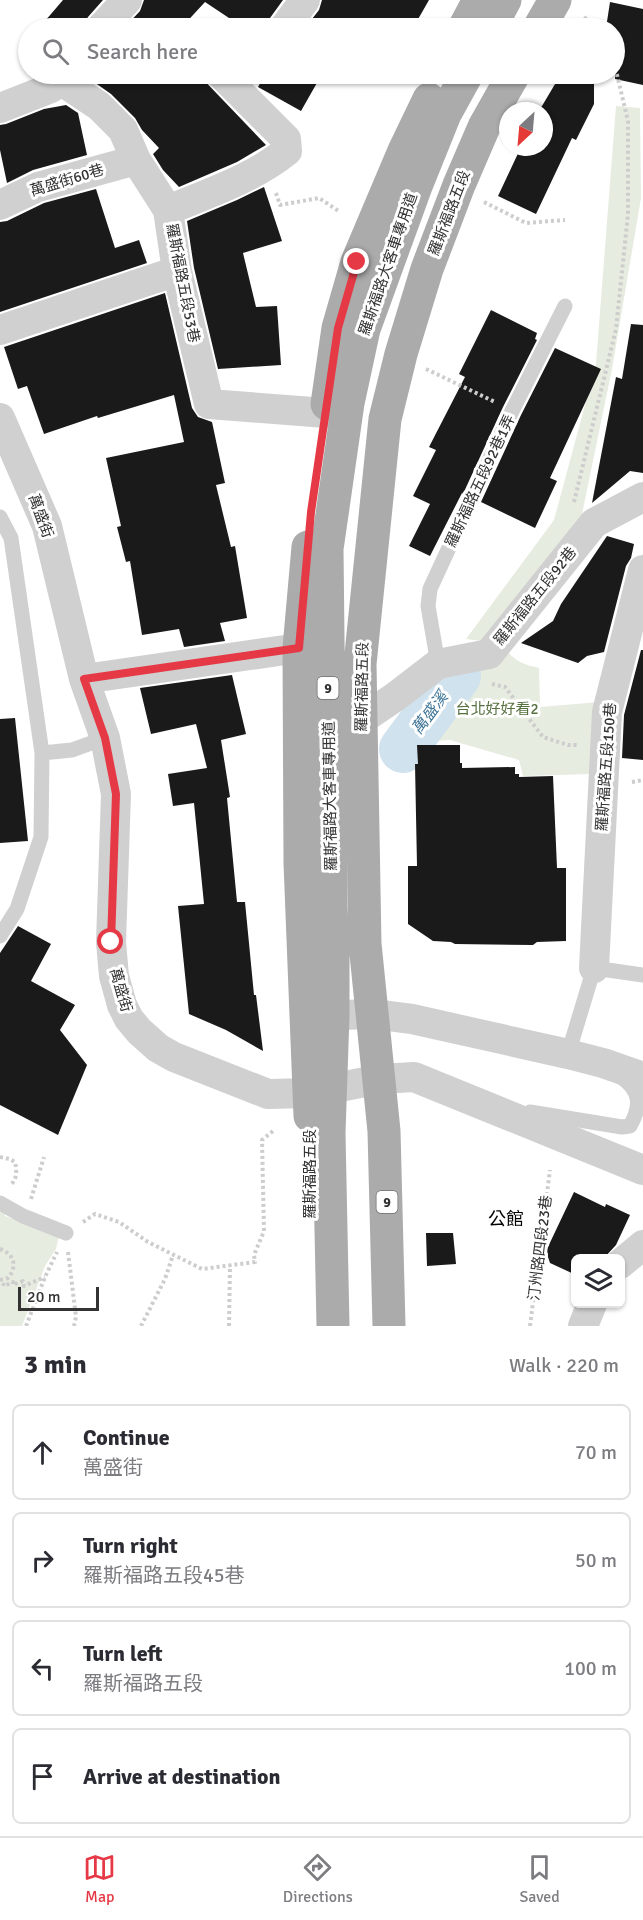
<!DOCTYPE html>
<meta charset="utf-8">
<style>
body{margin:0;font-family:Signika,"Noto Sans TC",sans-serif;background:#f2f2f3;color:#2b2b33}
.controls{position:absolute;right:18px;bottom:18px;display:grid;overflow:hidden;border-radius:9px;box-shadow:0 2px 4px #0004}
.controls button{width:54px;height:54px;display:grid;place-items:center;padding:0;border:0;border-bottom:2px solid #e1e1e2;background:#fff;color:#2b2b33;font:30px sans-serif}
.compass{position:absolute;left:499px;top:102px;width:54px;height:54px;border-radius:50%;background:#fff;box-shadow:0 2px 4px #0004;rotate:206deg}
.scale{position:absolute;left:18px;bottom:15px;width:81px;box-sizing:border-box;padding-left:6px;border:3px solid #333;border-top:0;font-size:16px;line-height:21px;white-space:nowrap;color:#333;-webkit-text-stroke:4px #fff;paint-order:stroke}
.stop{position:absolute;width:18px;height:18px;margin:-14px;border:4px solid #e63946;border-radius:50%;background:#fff}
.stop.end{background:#e63946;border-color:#fff;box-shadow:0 2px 6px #0008}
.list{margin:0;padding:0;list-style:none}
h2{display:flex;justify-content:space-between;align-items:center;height:78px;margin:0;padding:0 24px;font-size:26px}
h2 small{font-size:20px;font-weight:400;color:#7c7c81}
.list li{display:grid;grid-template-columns:39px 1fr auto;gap:18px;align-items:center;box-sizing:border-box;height:96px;margin:0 12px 12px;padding:0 12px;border:2px solid #e1e1e2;border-radius:9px}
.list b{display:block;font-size:22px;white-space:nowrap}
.list p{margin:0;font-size:20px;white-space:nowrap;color:#7c7c81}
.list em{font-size:20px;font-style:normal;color:#7c7c81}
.icon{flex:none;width:33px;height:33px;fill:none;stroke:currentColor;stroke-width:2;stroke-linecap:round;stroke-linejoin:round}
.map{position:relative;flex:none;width:643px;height:1326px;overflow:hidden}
.search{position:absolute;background:#fff;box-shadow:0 2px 4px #0004;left:18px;right:18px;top:18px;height:66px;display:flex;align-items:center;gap:15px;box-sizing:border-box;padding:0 21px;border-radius:33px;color:#7c7c81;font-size:22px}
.sheet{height:510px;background:#fff}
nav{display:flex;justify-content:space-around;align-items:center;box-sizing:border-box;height:84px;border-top:2px solid #e1e1e2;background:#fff;font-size:16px;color:#7c7c81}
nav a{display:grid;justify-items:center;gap:3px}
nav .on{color:#e63946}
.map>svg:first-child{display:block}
.green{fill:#e6ecdf}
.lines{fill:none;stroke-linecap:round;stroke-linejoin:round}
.river{stroke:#cfe2ee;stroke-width:48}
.building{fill:#1a1a1a}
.path{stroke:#cdcdcd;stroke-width:4;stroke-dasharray:3 3;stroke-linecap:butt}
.service{stroke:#d0d0d0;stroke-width:15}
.minor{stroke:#d0d0d0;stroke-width:30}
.primary{stroke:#ababab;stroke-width:33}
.route{stroke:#e63946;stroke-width:8}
.labels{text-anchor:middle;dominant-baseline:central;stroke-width:6;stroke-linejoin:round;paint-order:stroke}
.shield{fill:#fff;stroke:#707070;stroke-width:1.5}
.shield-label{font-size:14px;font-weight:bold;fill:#333}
.street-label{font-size:15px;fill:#333;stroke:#fff}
.park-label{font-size:15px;fill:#56703f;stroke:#fff}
.water-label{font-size:16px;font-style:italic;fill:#3f7597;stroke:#fff}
.quarter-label{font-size:18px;fill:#000;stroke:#fff}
</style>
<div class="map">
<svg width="643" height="1326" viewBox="0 0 643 1326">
<rect width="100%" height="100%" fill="#fff"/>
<path class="green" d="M 616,106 L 640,108 L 641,198 L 612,369 L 581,519 L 482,641 L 466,639 L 554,520 L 596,364 Z
M 508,652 C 516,662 526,665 539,668 L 540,707 L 599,702 L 590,774 L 523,776 L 519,760 L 450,740 L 434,741 L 460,684 L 459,669 Z
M 0,1208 L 3,1209 L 5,1216 L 59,1235 L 56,1249 L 45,1266 L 22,1326 L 0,1326 Z"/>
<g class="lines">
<path class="river" d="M 403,749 L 457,676"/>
</g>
<path class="building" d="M 63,0 L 103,0 L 88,17 L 84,24 L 84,28 L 39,28 Z
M 144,0 L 283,0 L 270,18 L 267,28 L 244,28 L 205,2 L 181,28 L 124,28 L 140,11 Z
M 322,0 L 429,0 L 413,28 L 305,28 L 319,10 Z
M 610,2 L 643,9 L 643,85 L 615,79 L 615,28 L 606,28 Z
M 84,74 L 198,74 L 266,145 L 237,162 L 179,187 L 163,170 L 153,154 L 159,148 L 142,130 L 135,118 L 111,94 L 84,75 Z
M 265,74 L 322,74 L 301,111 L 258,87 Z
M 561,74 L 594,74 L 594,104 L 576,140 L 572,138 L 536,214 L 498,196 L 521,147 L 544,147 L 544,111 L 539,111 Z
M 66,105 L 78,113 L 87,155 L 33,170 L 7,183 L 0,150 L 0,125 L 6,124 L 44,109 Z
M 264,187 L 282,241 L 243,253 L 256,307 L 277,306 L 281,365 L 218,369 L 194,268 L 187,221 L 237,200 Z
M 96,189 L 115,248 L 139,240 L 147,263 L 0,312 L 0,222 L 7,221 L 44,203 Z
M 165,293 L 192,408 L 198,417 L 212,422 L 225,483 L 216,485 L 231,547 L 235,546 L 247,618 L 220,623 L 225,641 L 184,647 L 179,629 L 142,635 L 130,561 L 126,562 L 117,527 L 121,526 L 106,458 L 184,442 L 174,395 L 98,418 L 97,416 L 44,434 L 27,386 L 18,389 L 4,347 Z
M 491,310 L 537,333 L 535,339 L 537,340 L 503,407 L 463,494 L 462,493 L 430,556 L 409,546 L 430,504 L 413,496 L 436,450 L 429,447 L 465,377 L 459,374 Z
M 631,324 L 643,325 L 643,473 L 630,471 L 592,503 L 616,377 L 622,379 Z
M 555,348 L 601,369 L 550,478 L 557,481 L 535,528 L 481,502 L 521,415 Z
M 607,536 L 634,544 L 631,558 L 626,566 L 604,652 L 587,656 L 578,663 L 521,643 L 553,621 L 561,604 Z
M 641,650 L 643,650 L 643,760 L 622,758 L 624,715 Z
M 232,675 L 246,734 L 221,740 L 230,797 L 227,798 L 237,902 L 245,902 L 254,995 L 256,995 L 263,1051 L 226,1030 L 189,1014 L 178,906 L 204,904 L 194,803 L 173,806 L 168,774 L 207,768 L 196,724 L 151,734 L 140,688 Z
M 15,718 L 28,841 L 0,843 L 0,719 Z
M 417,745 L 460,745 L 460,763 L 462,763 L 462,768 L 515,767 L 515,774 L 519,774 L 519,777 L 553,776 L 557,868 L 566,868 L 566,941 L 537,942 L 533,945 L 455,944 L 451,942 L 433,941 L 408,924 L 408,866 L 417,866 L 415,764 L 418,764 Z
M 18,926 L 51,944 L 31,981 L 75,1005 L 60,1030 L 87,1065 L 58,1135 L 0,1105 L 0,953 Z
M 574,1192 L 605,1207 L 606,1204 L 630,1215 L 616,1245 L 604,1258 L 576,1258 L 576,1275 L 550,1263 L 546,1251 Z
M 426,1233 L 453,1233 L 456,1264 L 427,1266 Z"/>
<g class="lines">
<path class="path" d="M 584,17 L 596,28
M 276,193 L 280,205 L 319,198 L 340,212
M 484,202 L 526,223 L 565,220
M 426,369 L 495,402
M 574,502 L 616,329 L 628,214 L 628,121 L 614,62
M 492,684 L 505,687 L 543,737 L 568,745 L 578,745
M 632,782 L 643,780
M 0,1157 L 10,1159 L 15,1162 C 17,1172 17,1178 11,1185
M 31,1199 L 44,1157
M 83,1222 L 95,1214 L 119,1222 L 148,1242 L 202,1269 L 255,1262 L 254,1255 L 264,1231 L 262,1140 L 273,1131
M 0,1249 C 14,1254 18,1266 8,1278 L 0,1280
M 68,1252 L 76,1317 L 74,1326
M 3,1283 L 4,1286 L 13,1282 L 13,1285 L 23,1281 L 24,1286 L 45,1277
M 26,1326 L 45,1277 L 57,1252
M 141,1326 L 165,1279 L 173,1255
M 229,1326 L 230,1265
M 530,1326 L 550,1170"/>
<path class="service" d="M 0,517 L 11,538 L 42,753 L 41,837 L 17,909 L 0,936
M 438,664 L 428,606 L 430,589 L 512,411 L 565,306
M 42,753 L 72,750 L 105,738
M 568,1054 L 594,968 L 643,975
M 530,1112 L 622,1127 L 630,1126 C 642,1105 640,1090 621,1077
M 0,1203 L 23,1216 L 66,1233"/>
<path class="minor" d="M 101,28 L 127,0
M 284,28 L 305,0
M 67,74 L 66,84 L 99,106 L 123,130 L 136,160 L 168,210 L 177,271 L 209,404 L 326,413
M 0,108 L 51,88
M 0,205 L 38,187 L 136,160
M 168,210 C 209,193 252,179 287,151 L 286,139 L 221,74
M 0,330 L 177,271
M 0,418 L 47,526 L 84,679 L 105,738 L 116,794 L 111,942 L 114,976 L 122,1005 L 129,1019 L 139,1031 L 158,1048 L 174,1057 L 268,1094 L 310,1093 L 380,1079 L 414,1077 L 643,1170
M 84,679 L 299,648
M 361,720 L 395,697 L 438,664 L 489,654 L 594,523 L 643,497
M 594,968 L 607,712 L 643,570
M 309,1016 L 373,1014 L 412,1019 L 568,1054 L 603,1063 L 643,1077
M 620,1264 L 643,1245
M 583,1326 L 592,1304"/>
<path class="primary" d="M 464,28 L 479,0
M 490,28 L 505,0
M 539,28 L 555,0
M 327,404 L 338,328 L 357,262 L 404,151 L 429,99
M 308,547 L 299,648 L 300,863 L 310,1116
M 333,1326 L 329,1133 L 333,1015 L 333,947 L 331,907 L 327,549 L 348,403 L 364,329 L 416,186 L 445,114 L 467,74
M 389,1326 L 384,1131 L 365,944 L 360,664 L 385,419 L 401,354 L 427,269 L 459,185 L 484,127 L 514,74"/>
</g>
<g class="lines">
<path class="route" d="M 111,942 L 116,794 L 105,738 L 84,679 L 299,648 L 311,512 L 338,328 L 357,262"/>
</g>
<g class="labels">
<g class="shield">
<rect x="317.5" y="677" width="21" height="22" rx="4.5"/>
<rect x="376.5" y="1191" width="21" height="22" rx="4.5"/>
</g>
<g class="shield-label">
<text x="328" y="688">9</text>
<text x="387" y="1202">9</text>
</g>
<g class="street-label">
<text transform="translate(67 180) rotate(-17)">萬盛街60巷</text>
<text transform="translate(449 213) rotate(-69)">羅斯福路五段</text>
<text transform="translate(388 264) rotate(-71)">羅斯福路大客車專用道</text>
<text transform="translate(183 283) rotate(79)">羅斯福路五段53巷</text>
<text transform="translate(480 481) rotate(-65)">羅斯福路五段92巷1弄</text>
<text transform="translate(41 516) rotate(70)">萬盛街</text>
<text transform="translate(535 596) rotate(-51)">羅斯福路五段92巷</text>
<text transform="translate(362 687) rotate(-89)">羅斯福路五段</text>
<text transform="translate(606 767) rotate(-86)">羅斯福路五段150巷</text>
<text transform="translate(330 796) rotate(-91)">羅斯福路大客車專用道</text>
<text transform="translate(121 990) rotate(74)">萬盛街</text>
<text transform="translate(310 1174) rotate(-90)">羅斯福路五段</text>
<text transform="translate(540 1248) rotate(-83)">汀州路四段23巷</text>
</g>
<g class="park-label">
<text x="497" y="709">台北好好看2</text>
</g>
<g class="water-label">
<text transform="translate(430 713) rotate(-53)">萬盛溪</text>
</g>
<g class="quarter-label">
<text x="506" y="1219">公館</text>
</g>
</g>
</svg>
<div class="controls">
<button><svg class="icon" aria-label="layers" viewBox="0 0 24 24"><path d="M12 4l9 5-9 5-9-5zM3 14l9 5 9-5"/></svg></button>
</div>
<svg class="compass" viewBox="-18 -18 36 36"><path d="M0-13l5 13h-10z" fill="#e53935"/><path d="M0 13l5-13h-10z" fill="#7c7c81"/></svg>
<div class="scale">20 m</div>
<div class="stop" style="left:111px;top:942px"></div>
<div class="stop end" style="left:357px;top:262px"></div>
<div class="search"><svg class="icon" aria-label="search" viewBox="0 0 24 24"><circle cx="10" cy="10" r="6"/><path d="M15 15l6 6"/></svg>Search here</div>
</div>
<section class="sheet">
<h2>3 min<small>Walk · 220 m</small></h2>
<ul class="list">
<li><svg class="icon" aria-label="ahead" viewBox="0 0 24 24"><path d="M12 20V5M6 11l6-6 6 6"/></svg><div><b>Continue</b><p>萬盛街</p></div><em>70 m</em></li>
<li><svg class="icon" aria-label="right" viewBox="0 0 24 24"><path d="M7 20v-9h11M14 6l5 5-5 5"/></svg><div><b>Turn right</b><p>羅斯福路五段45巷</p></div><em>50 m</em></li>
<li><svg class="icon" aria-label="left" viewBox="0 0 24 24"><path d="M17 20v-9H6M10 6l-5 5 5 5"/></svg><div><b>Turn left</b><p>羅斯福路五段</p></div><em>100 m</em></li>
<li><svg class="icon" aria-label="arrive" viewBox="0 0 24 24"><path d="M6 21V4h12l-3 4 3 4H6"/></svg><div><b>Arrive at destination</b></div></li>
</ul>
</section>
<nav>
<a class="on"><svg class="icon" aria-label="map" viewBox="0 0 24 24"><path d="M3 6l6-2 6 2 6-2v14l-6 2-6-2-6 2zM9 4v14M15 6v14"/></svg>Map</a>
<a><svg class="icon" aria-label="directions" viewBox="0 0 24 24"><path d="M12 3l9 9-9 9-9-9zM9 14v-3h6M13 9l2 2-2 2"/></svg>Directions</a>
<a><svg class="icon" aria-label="saved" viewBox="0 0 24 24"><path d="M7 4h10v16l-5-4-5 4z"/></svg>Saved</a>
</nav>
